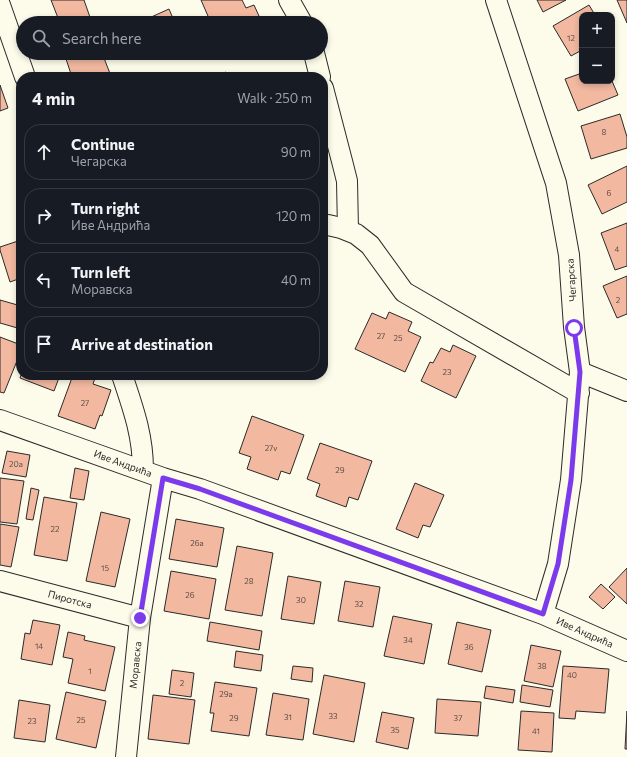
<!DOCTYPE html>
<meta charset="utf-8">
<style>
body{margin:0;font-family:Commissioner,sans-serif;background:#20242c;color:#f1f3f6}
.controls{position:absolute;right:12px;top:12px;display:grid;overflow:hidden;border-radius:8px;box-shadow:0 2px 6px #0003}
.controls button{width:36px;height:36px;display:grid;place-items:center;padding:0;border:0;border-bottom:1px solid #363941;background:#171b24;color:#f1f3f6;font:20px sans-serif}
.stop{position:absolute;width:12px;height:12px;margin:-9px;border:3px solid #7c3aed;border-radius:50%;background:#fff}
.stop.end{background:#7c3aed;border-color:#fff;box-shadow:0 1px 4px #0008}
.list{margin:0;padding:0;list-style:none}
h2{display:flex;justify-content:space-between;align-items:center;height:52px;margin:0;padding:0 16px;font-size:17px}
h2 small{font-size:13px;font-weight:400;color:#9ea1a6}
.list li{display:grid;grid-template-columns:26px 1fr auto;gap:12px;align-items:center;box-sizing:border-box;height:56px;margin:0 8px 8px;padding:0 8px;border:1px solid #363941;border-radius:16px}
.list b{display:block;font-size:15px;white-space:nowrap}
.list p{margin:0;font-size:13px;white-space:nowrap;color:#9ea1a6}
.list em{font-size:13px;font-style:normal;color:#9ea1a6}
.icon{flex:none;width:22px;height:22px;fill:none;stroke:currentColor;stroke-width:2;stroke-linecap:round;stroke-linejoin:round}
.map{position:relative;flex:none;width:627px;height:757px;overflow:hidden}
.search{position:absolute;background:#171b24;box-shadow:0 2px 6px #0003;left:16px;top:16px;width:312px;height:44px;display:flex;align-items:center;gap:10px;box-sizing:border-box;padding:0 14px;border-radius:22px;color:#9ea1a6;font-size:15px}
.panel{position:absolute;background:#171b24;box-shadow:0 2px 6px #0003;left:16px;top:72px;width:312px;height:308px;border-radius:16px}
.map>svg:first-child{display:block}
.building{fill:#f2b8a0;stroke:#2b2b2b}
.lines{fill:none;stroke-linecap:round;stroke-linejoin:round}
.minor-casing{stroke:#2b2b2b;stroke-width:22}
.minor{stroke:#fdfbea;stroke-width:20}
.route{stroke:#7c3aed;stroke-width:5}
.labels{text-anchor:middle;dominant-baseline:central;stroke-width:3;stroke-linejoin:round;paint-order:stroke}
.number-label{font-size:8px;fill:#5d4e48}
.street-label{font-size:10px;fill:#2b2b2b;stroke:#fdfbea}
</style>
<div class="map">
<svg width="627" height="757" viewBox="0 0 627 757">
<rect width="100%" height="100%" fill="#fdfbea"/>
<path class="building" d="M 51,0 L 84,0 L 92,23 L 60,23 Z
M 201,0 L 242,0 L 246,8 L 254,5 L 259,16 L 242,23 L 211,23 Z
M 537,0 L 566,0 L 543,12 Z
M 617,0 L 627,0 L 627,23 Z
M 589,5 L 595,15 L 582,15 L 582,50 L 571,56 L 553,26 Z
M 169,9 L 175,23 L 138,23 Z
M 73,53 L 102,53 L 111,76 L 72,77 L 65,56 Z
M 147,53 L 164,53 L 150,59 Z
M 226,72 L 229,77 L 216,77 Z
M 582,73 L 582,81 L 612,81 L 618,95 L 578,111 L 565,79 Z
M 0,85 L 8,108 L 0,111 Z
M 620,114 L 627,137 L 627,148 L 591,159 L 581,126 Z
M 627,166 L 627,202 L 602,214 L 588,185 Z
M 627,223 L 627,266 L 615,270 L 601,233 Z
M 21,240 L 21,278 L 10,282 L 0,250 L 0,247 Z
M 627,276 L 627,314 L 617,318 L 603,286 Z
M 0,300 L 21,306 L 21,329 L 0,323 Z
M 389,312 L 412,322 L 408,331 L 421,337 L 405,372 L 355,349 L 372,313 L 386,319 Z
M 0,337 L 21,345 L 21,351 L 4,393 L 0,392 Z
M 453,345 L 476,356 L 456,398 L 421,381 L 430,362 L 433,363 L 441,348 L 450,352 Z
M 21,375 L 60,375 L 54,391 L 20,378 Z
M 73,375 L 96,375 L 93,384 L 111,390 L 102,416 L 100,415 L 95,429 L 58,416 Z
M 252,416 L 304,435 L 290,474 L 281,471 L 278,480 L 247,469 L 251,457 L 239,453 Z
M 320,443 L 372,461 L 358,500 L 349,497 L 346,507 L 316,496 L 320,484 L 307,479 Z
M 7,451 L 30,455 L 26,477 L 2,473 Z
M 75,468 L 89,471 L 84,500 L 70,498 Z
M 0,478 L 24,481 L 17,524 L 0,522 Z
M 415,483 L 444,495 L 430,527 L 423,525 L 418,538 L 396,529 Z
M 31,488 L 39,490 L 33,520 L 26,519 Z
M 44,497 L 77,503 L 67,561 L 34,555 Z
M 101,512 L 130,519 L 115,587 L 86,581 Z
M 176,519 L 224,528 L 217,567 L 169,559 Z
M 0,524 L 19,527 L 11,567 L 0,565 Z
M 237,546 L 273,553 L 262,616 L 225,610 Z
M 627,568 L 627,604 L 609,587 Z
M 171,571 L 216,579 L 209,619 L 164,611 Z
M 288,576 L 321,582 L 314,624 L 281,619 Z
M 345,581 L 380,587 L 373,627 L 338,621 Z
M 601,584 L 615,597 L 603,609 L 589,597 Z
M 393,616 L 432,624 L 424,664 L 384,656 Z
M 33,620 L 60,625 L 52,665 L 21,659 L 25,633 L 30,634 Z
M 210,622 L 262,631 L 259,650 L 207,641 Z
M 457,622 L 491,630 L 482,672 L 448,664 Z
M 68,632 L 85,636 L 84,640 L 115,647 L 105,691 L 68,683 L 73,659 L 63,657 Z
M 531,645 L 561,651 L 553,687 L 524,681 Z
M 236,651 L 263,655 L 261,671 L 234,667 Z
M 293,666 L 313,668 L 312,682 L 291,679 Z
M 563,666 L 609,669 L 605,713 L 576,711 L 575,719 L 559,718 Z
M 172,670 L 194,673 L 191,697 L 169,694 Z
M 324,675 L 365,683 L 354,742 L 313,734 Z
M 215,682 L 257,688 L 249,736 L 211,731 L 214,713 L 210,713 Z
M 522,685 L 553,690 L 550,707 L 520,702 Z
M 486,686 L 515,690 L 513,703 L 484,698 Z
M 66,692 L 106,701 L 96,748 L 56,739 Z
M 273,693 L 309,699 L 303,740 L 266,735 Z
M 153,695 L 195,700 L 189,744 L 148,739 Z
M 437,699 L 481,702 L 478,736 L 435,733 Z
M 19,700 L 50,705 L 45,742 L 14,738 Z
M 521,711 L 554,713 L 552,752 L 518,750 Z
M 627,711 L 627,749 L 625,749 Z
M 382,712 L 414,718 L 408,749 L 376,742 Z"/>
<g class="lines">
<defs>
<path id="minor" d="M 289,0 L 302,23
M 496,0 L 556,183 L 569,255 L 574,327 L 580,372 L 571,480 L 558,564 L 543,614
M 0,5 L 25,77
M 314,53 L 320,77
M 323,88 L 343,165 L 347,181 L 348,230
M 323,226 L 328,225 L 341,228 L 356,234 L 370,245 L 404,292 L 579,393
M 580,372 L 627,391
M 122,375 C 133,408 143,435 143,470
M 0,420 L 163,478 L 200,489 L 543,614 L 627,651
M 0,581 L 140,618
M 126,757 L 140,618 L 163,478"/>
</defs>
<use href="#minor" class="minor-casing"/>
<use href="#minor" class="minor"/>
</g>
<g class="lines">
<path class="route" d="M 140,618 L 163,478 L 200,489 L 543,614 L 558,564 L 571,480 L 580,372 L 574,328"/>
</g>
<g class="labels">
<g class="number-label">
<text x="571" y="38">12</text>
<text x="604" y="132">8</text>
<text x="609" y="193">6</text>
<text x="617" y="249">4</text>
<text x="618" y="300">2</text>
<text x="381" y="336">27</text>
<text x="398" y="338">25</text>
<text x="447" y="372">23</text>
<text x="85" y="403">27</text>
<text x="271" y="448">27v</text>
<text x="16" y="464">20a</text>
<text x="340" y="470">29</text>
<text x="55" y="529">22</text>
<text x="197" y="543">26a</text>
<text x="105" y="568">15</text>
<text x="249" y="581">28</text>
<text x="190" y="595">26</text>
<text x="301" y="600">30</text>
<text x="359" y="604">32</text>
<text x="408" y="640">34</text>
<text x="39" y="646">14</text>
<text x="469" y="647">36</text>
<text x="542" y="666">38</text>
<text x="90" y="671">1</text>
<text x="572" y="675">40</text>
<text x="182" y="683">2</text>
<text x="226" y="694">29a</text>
<text x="333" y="716">33</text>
<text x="288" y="717">31</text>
<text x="234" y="718">29</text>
<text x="458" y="718">37</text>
<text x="81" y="720">25</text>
<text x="32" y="721">23</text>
<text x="395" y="730">35</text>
<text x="536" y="731">41</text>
</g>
<g class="street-label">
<text transform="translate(571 280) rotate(-94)">Чегарска</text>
<text transform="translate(123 463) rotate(20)">Иве Андрића</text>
<text transform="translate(70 599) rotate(15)">Пиротска</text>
<text transform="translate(585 632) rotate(24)">Иве Андрића</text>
<text transform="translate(135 665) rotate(-84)">Моравска</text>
</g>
</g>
</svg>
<div class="controls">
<button>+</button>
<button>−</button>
</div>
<div class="stop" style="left:574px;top:328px"></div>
<div class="stop end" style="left:140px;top:618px"></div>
<div class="search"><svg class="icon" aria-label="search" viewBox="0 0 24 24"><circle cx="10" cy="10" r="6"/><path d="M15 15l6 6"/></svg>Search here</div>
<section class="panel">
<h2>4 min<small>Walk · 250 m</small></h2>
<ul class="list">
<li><svg class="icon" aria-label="ahead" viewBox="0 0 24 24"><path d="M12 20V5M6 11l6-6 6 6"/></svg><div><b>Continue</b><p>Чегарска</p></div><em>90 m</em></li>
<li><svg class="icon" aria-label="right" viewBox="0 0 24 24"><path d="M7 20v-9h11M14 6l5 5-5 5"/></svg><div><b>Turn right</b><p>Иве Андрића</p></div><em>120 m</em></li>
<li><svg class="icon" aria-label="left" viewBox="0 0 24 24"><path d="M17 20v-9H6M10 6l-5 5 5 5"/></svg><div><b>Turn left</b><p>Моравска</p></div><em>40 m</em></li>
<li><svg class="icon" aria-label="arrive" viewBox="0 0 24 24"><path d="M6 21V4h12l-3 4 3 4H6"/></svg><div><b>Arrive at destination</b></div></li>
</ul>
</section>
</div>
